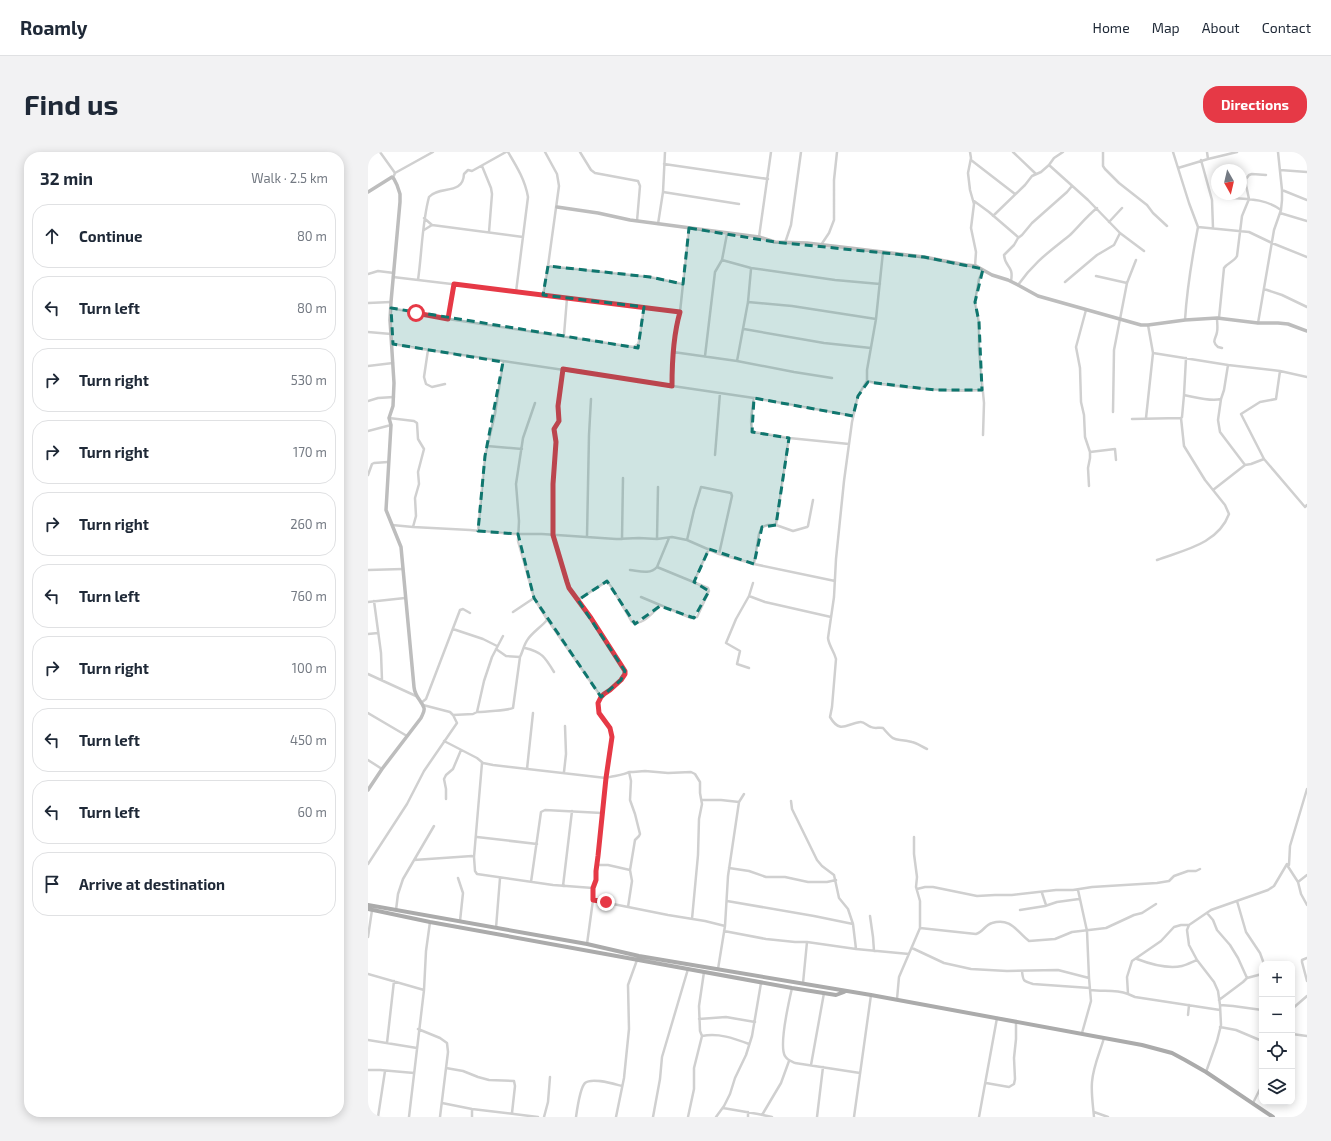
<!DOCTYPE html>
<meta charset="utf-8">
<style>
body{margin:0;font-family:"Exo 2",sans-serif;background:#f2f2f3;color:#1f2937}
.controls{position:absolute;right:12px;bottom:12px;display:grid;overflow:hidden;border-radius:8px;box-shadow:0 2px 10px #0003}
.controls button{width:36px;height:36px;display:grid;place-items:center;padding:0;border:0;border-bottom:1px solid #e0e1e3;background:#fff;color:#1f2937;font:20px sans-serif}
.compass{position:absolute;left:843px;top:12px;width:36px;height:36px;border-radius:50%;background:#fff;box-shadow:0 2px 10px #0003;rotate:172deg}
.stop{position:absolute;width:12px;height:12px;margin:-9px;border:3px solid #e63946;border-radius:50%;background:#fff}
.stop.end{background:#e63946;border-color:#fff;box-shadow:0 1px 4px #0008}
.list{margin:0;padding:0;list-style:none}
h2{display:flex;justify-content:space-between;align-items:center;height:52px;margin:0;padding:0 16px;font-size:17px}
h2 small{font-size:13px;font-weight:400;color:#747a83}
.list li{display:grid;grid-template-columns:26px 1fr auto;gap:12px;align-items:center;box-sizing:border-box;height:64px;margin:0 8px 8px;padding:0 8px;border:1px solid #e0e1e3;border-radius:16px}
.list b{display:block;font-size:15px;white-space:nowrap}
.list em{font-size:13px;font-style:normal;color:#747a83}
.icon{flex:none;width:22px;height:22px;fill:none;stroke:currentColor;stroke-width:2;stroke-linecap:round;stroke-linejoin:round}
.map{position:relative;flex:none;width:939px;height:965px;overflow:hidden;border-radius:16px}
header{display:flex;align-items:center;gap:24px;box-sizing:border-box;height:56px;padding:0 20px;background:#fff;border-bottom:1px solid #e0e1e3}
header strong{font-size:19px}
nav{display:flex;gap:22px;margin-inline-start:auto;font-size:14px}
.intro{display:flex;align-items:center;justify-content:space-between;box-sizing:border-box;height:96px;padding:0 24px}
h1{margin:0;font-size:28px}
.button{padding:10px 18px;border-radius:16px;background:#e63946;color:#fff;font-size:14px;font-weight:700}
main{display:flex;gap:24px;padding:0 24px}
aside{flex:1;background:#fff;border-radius:16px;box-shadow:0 2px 10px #0003}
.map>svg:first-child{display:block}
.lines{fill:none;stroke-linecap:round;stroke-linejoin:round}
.street{stroke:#d0d0d0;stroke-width:2.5}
.secondary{stroke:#bdbdbd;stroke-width:3.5}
.primary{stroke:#ababab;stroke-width:4}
.route{stroke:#e63946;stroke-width:5}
.marked{fill:#0f766e;fill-opacity:0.2;stroke:#0f766e;stroke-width:3;stroke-dasharray:8 5;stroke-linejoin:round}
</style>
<header>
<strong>Roamly</strong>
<nav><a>Home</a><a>Map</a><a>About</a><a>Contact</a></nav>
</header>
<div class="intro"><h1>Find us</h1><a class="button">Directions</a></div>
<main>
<aside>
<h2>32 min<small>Walk · 2.5 km</small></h2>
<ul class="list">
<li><svg class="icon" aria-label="ahead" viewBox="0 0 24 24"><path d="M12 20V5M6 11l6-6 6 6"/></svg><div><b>Continue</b></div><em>80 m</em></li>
<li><svg class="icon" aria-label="left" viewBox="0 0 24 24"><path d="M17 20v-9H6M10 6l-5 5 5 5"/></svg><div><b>Turn left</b></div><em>80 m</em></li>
<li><svg class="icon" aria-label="right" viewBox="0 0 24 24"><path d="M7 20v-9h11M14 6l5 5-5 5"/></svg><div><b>Turn right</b></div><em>530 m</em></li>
<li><svg class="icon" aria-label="right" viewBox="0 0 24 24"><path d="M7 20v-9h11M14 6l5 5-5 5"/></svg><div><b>Turn right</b></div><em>170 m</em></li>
<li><svg class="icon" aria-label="right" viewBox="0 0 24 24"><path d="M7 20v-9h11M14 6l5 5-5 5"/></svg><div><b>Turn right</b></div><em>260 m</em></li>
<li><svg class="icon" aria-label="left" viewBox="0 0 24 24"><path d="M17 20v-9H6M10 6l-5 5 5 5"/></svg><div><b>Turn left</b></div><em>760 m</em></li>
<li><svg class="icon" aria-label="right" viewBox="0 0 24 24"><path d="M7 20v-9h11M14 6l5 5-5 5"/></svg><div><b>Turn right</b></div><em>100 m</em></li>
<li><svg class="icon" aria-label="left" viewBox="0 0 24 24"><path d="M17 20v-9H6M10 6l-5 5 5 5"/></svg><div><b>Turn left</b></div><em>450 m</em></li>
<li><svg class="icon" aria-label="left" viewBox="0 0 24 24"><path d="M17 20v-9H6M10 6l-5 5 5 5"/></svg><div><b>Turn left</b></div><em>60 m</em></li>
<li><svg class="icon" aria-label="arrive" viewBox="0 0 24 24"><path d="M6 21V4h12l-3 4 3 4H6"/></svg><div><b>Arrive at destination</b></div></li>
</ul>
</aside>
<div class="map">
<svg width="939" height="965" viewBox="0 0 939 965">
<rect width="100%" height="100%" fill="#fff"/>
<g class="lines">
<path class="street" d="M 12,0 L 27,21
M 140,0 C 149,15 157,28 160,45 L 148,140
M 212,0 L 223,18 L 227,21 L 270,29 L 272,34 L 269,69
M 602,0 L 603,6 L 600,21 L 602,38 L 606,52 L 603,76 L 608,100 L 607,114
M 645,0 L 668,22
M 735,0 L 735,14 L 737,17 L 751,31 L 779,53 L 785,61 L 799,74
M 805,0 L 810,16
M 839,0 L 840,7
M 869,0 L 840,7 L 810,16 L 821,51 L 830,75 L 881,80 L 904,91 L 939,105
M 603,8 L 647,42
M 833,8 L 844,48 L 845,76
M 296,12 L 400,27
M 681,13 L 720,48 L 752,81 L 776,99
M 114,14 L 123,36 L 124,42 L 121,80
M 912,18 L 939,20
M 25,26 L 27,21 L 65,0
M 914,38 L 939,48
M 295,40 L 371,52
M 864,46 C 881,47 898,47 913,58
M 606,49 L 621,60 L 650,85
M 912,61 L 939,69
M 625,64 L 657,33 L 664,24 L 673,20 L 681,13 L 686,6 L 695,0
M 56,66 L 64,73 L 155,85
M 741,70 L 754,56
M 290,72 L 295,40 L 297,0
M 56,78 L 64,73
M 391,85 L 403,0
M 417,91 L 423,73 L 433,0
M 453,93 L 461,81 L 466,68 L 466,28 L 469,0
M 515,100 L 508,167 L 499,218 L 499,229 L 490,244 L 484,270 L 476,329 L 468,407 L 466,445 L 460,486 C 461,494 466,499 468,507 L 464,555 L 462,565 C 472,582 478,572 492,570 C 496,569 499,574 503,575 C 507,577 511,575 515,576 C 529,593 527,585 544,590 C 549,591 554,595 559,597
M 354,108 L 383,116 L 467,128 L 512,132
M 180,114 L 282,125 L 315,132
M 0,122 L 10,119 L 26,121
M 728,124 L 759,131
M 25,125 L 276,155 L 312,160
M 50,128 C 54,100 54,71 61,45 C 71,33 95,44 96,22 L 100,18 L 104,19 L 138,0
M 643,129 C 646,113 637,116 636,103 L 646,93 L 650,86 L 654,83 L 664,71 L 699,40 L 704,34
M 697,130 L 729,103 L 746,93 L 752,81
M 650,133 C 666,110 681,100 702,83 C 711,74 719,64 729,56
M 896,137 L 914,143 L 939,155
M 175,143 L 180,114 L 191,34 L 189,22 L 177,0
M 380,150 L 424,154 L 508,167
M 0,151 L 23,150
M 23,156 L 80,167 L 266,195 L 270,192 L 271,189 L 276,155
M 718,158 L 708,195 L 712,216 L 713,250 L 716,263 L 717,285 L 722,300 L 722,306 L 720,316 L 721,334
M 849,166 C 849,170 850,176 849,180 C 848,187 843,189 850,195 L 854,196
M 851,166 L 856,116 C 859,111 866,110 869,104 L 874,64 L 881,47 L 878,33 L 878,27 L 881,23 L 884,22 L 898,23
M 80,167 L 87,132
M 817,168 C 819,136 824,106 830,75
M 890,171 L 906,78 L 913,58 L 914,48 L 914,38 L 910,0
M 780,173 L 785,201 L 860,213 L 912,219 L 939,225
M 376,177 L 456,191 L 503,196
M 0,180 L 23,182
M 196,183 L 199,146
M 25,192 L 60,198 L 386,246 L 485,264
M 60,198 L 56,225 L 58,232 L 64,235 L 77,232
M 305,200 L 369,209 L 426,220 L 464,226
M 337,204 L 347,120 L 354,108 L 359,82
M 818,206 L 816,243 C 827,245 842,250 853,247 L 856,238 L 860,213
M 369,209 L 380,150 L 383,117
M 0,214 L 25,211
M 195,217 L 190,254 L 191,269 L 186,277 L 188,290 L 185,332 L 185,383 L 201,436 L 223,467 L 255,515 L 257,522 L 247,533 L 233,545 L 230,551 L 231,561 L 243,579 L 244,589 L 241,600 L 238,626 L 230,704 L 228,719 L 228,728 L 225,736 L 225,748 L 219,792
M 912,219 L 908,247 L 892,250 L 873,262 L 896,307 L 937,355 L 939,353
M 499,229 C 512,233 524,233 536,235 C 563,238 588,240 614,238
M 304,234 C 305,209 305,184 312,160 L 321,76
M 386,246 C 385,255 380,274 386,280 L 421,286 L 481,292
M 853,247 L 850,268 L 852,280 L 877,313
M 0,249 L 10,246 L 26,245
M 745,260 L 746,198 L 759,131 L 768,108
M 21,266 L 46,269 L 49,271 L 50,287 L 56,297 L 50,320 L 51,332 L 47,346 L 48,364 L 45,375
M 778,266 L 785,201
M 764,267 L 813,266
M 0,279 L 23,273
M 615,283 L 616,251 L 611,198 L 611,170 L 607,150 L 611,127 L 615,118
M 119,294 L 154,297
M 722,300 L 747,297 L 748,308
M 347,303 L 352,241
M 0,323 L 4,312 L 6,311 L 20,310
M 845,338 L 877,313 L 883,312 L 896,307
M 24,373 L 45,375 L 102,378 L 145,382 L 174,382 L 248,387 L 271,386 L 289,387 L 304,385 L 319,388 L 351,402 L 386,412 L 467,429
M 408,373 L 421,286
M 110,379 L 117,304 L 127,262 L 135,210
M 219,385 L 221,283 L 223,247
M 254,387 L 255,326
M 289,387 L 290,335
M 319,388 L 326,358 L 333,335 L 363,341 L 364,344 L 351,402
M 789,408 C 816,398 850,392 861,362 L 857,353 L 837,328 L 816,294 L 813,266 L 814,265 L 816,243
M 386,412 L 391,382 L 394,375 L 400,373 L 408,373 L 425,379 L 439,375 L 440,374 L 445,348
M 0,418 L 35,417
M 262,418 C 271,419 282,423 289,415
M 326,430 L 341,397
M 381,444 L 397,450 L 463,465
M 273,445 L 323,466 L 329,465 L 341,439 L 340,436 L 289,415 L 301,386
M 210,448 L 238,430 L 241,432 L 244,436 L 264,470 C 273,475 285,460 292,454
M 6,449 L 13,501 L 14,528
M 0,450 L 37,446
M 145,460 L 166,446
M 179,467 L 233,545
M 85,477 L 115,487 L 129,494
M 0,482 L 10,481
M 157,496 C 174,500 177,505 186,520
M 128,497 L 138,504 L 152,505
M 381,516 L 369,512 L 372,499 L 358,491 L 368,467 L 381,444 L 385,431
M 0,522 L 48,544
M 53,551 L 58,547 L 92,458 L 95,457 L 102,461
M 109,560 C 115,560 141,558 145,556 L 152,505 C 155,499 156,492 160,487 C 165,480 173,475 179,468 L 177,464 L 166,446 L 150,389 L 151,369 L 148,332 L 155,286 L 167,251
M 0,561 L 39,584
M 85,563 L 105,562 L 109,560 L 116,529 L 124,505 L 135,484
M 76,589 L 109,606 L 115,611 L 125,613 L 238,626 C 244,624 257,623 261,620 L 265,620 L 277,619 L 300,621 L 323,620 L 327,622 L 332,630 L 332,641 L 334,652 L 331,667 L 330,703 L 324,767
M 0,608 L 14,617
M 114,611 L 106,705 L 107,719 L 109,722 L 185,733 L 225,736
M 159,617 L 165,561
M 196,620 L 198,602 L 197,574
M 78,647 L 78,637 L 76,627 L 78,623 L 85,617 L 93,598
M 334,648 L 353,648 L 371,650
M 423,649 L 424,657 L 449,708 L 454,714 L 466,723 L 471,746 L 480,757 L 485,772 L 488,797
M 109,685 L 169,692
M 46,708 L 104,704 L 106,705
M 0,712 L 39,652 L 56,619 L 89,571 L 85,563 L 82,560 L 55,553
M 229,713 L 240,713 L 262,718
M 919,713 L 930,730 L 939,723
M 361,716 L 381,719 L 398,725 L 417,725 L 440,730 L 459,730 L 468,728
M 90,726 L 95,741 L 92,769
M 163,730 L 173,660 L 177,658 L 234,661
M 930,730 L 933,742 L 939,753
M 195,734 L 204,659
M 549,737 L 557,735 L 565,735 L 609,744 L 627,743 L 644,743 L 688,738 L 705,738 L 724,735 L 789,731 L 801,729 L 806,724 L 820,719 L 828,719 L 832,717
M 710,738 L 719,779 L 721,826 L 723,849 L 714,881
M 674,741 L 678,753
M 225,748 L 300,763 L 337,769 L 357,774
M 359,749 L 446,764 L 485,772
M 869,749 L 878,780 L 892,801 L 896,812
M 260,755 L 264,729 L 262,718 L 267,688 L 271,684 L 272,682 L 267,662 L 262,648 L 263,629 L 261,620
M 28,758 L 30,742 L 35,727 L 66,674
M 652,758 L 677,754 L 689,750 L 711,747
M 839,761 L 845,768 L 849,778 L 862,793 L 870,806 L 879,826 L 875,830 L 851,848
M 502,764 L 505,785 L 506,799
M 821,773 L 813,773 L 806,775 L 793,789 L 764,809 L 759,825 L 760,842 L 767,845 L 852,858
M 128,776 L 132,726
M 552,776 L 608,782 C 615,780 617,773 624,771 C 643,765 649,780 661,789 L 687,787 L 704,780 L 738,776 L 766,763 L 774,761 L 788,752
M 356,779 L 398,787 L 427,790 L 439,790 L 488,797 L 541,802
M 0,785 L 4,758
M 544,796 L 576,811 L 603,817 L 639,819 L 690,818 L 721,826
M 939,806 L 934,808 L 934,810 L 939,829
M 769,807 C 782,812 800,817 814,814 C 819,813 824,810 829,808
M 350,817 L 357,774 L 360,724 L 371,650 L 376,642
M 654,819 C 655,829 655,829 665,832 L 722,836
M 0,822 L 56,838
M 879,826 L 894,822
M 435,831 L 439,790
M 424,836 C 421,849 411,894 417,904 C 419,908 423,909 427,911 L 492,921
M 722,838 C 736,840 746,837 760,842
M 529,847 L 531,825 L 552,776 L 552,749 L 548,735 L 549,725 L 546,702 L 546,685
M 852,853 L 865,854 L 894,858
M 924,857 L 939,844
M 820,863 L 821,853
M 331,867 L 358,865 L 387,870
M 852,875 L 868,878 L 894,889
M 50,877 L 72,886 L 79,891 L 80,900 L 72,965
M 924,882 L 939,884
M 334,884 C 351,881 365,886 381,892
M 0,888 L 49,896
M 19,891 L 26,829
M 443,913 L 456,841
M 78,916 L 95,919 L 110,925 L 121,928 L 146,929 L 147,934 L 144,961
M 0,918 L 12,918 L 46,921
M 838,920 L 849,889 L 853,873 L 852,853 L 850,839 L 846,830 L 829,808 L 821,793 L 819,778 L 821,773 L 843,758 L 900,738 L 906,734 L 919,712 L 921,713 L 922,694 L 939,637
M 618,931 L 641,935 L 646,932 L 647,927 L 646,906 L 648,887 L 648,870
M 74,951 L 104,957 L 170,965
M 885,951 L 894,933
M 355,956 L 390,962 L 404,965
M 104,957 L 104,965
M 380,960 L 380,965
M 726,960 L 740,965
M 394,963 L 413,931 L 421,909
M 10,965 L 17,919
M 41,965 L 56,838 L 58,799 L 62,770
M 176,965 L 180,950 L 182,925
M 208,965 C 209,958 212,936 217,931 C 224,925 246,932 254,934
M 248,965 L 256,926 L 261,877 L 260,833 L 269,808
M 285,965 L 292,927 L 294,905 L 320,817
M 320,965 L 326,937 L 326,916 L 334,884 L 332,879 L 331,854 L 336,820
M 348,965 L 356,954 L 362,942 L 367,926 L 378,903 L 384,884 L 393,831
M 449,965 L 455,915
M 486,965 L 503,843
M 611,965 L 629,866
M 726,965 C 725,953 723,941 724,930 C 725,915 732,900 736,886"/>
<path class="secondary" d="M 0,40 L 24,25 L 26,27 L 29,33 L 32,42 L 32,50 L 23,150 L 22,168 L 26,231 L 25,254 L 21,266 L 23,273 L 18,358 L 33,395 L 46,535 C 47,545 53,548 56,556 C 57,560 54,563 53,566 L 14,617 L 0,638
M 189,55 L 230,61 L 262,68 L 391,85 L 407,90 L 439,91 L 482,96 L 556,105 L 598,113 L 608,114 L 624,123 L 640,128 L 650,133 L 670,144 L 773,173 L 780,173 L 817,168 L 849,166 L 890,171 L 910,171 L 920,172 L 939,179"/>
<path class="primary" d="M 0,753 L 219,792 L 271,804 L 503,843 L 774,893 L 804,901 L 817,908 L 838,920 L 905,965
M 0,757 L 62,770 L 424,836 L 468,843 L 476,840"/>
</g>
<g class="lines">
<path class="route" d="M 48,161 L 80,167 L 86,132 L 312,160 C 305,184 304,209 304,234 L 195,217 L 190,254 L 191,269 L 186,277 L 188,290 L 185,332 L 185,383 L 199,430 L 201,436 L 223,466 L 257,519 L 257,522 L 253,528 L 242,538 L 236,542 L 233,545 L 230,551 L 231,561 L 242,576 L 244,585 L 238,626 L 230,704 L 228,719 L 228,728 L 225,736 L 225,748 L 238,750"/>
</g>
<path class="marked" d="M 321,76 L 407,90 L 556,105 L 615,117 L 607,150 L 611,170 L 614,238 L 567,238 L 500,230 L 490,244 L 485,264 L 386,246 L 384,280 L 421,286 L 408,373 L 394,375 L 386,412 L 341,397 L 326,430 L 341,439 L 326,466 L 292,454 L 267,472 L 239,429 L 210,448 L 257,519 L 253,528 L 233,545 L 166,446 L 150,382 L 110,379 L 117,304 L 135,210 L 25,192 L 23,156 L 270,196 L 276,155 L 175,143 L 180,114 L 282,125 L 315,132 Z"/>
</svg>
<div class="controls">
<button>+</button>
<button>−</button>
<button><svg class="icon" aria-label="locate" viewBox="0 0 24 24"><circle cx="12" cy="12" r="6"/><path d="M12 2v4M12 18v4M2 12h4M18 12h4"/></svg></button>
<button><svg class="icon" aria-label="layers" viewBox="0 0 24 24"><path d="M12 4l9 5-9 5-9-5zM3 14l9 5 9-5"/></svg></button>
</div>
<svg class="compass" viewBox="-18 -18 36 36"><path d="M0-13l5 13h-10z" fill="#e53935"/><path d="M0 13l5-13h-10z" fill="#747a83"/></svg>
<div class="stop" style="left:48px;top:161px"></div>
<div class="stop end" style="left:238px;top:750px"></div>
</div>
</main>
